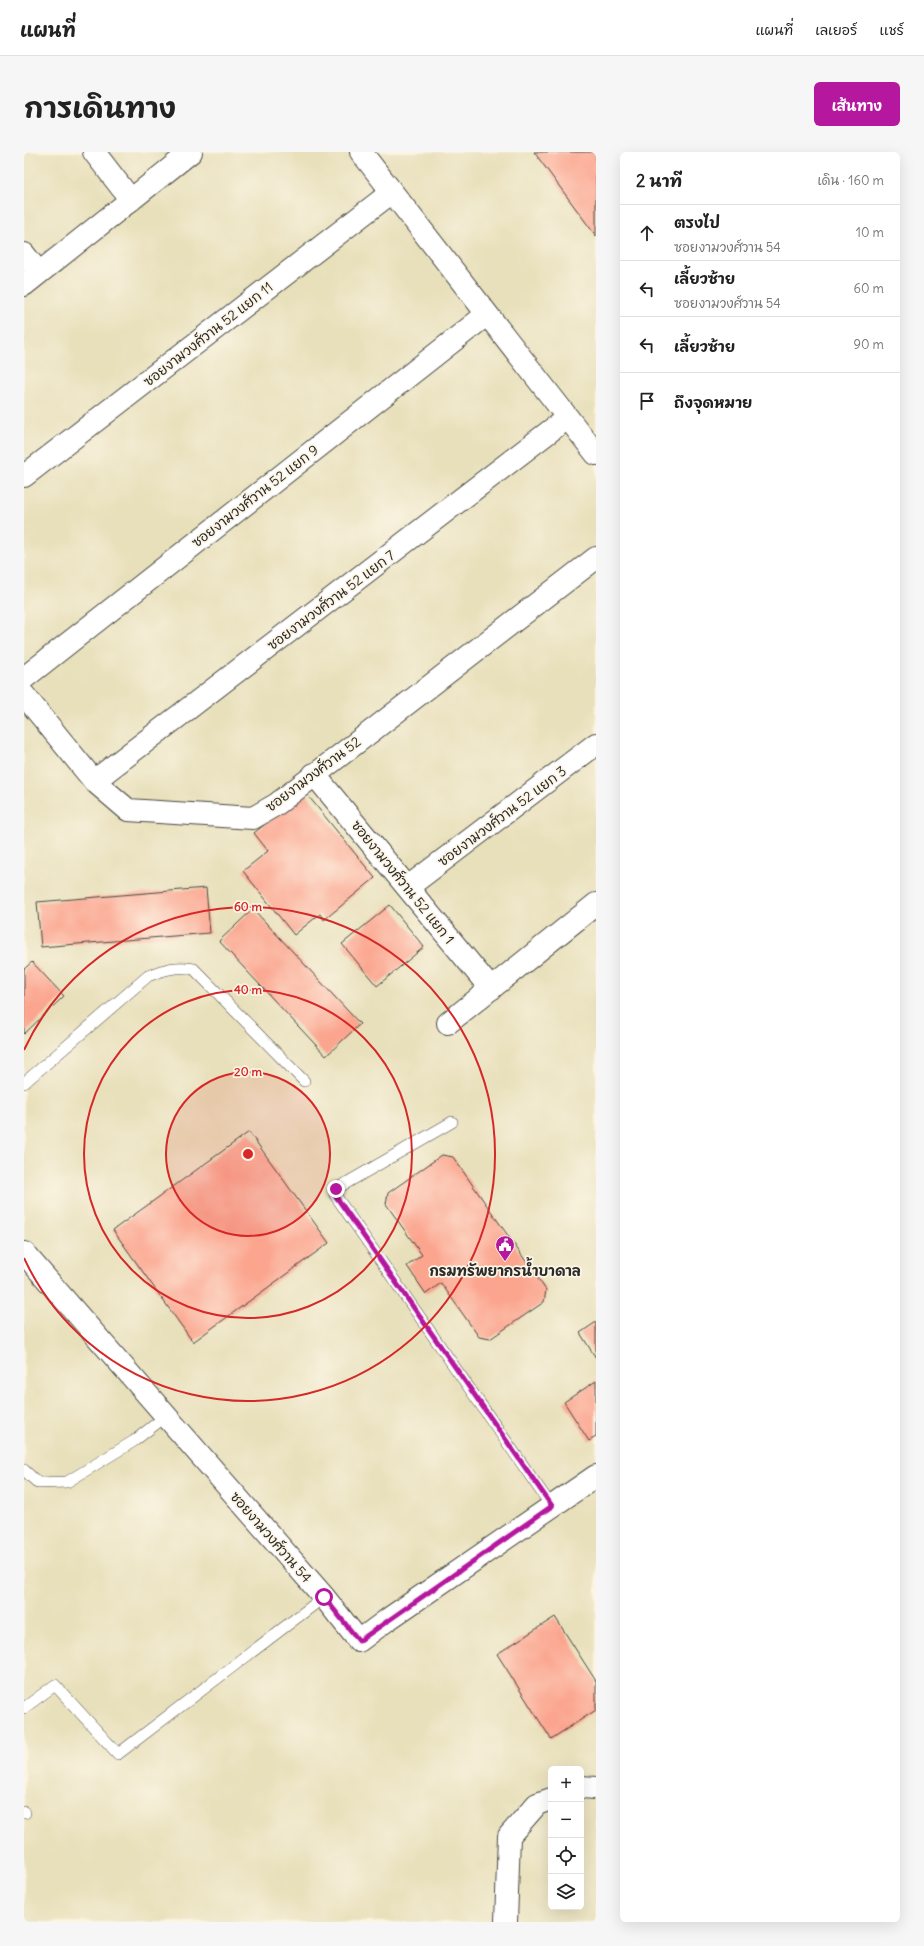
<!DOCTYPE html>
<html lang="th">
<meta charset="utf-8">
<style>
body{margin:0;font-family:Delius,"Playpen Sans Thai",sans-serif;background:#f6f6f6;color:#222}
.controls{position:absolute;right:12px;bottom:12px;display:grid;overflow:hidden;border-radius:6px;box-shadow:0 4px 16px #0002}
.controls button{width:36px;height:36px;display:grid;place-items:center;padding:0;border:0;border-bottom:1px solid #e0e0e0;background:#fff;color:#222;font:20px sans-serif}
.stop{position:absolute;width:12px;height:12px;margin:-9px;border:3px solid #b5179e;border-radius:50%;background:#fff}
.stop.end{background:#b5179e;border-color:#fff;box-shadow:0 1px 4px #0008}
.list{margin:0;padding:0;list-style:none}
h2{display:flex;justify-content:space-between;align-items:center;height:52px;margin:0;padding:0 16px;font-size:17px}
h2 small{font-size:13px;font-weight:400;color:#767676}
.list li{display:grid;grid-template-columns:26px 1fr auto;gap:12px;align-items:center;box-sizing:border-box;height:56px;padding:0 16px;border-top:1px solid #e0e0e0}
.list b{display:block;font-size:15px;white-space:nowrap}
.list p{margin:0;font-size:13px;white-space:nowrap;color:#767676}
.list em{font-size:13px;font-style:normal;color:#767676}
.icon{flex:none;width:22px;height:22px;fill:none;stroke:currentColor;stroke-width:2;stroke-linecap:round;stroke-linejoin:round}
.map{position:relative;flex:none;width:572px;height:1770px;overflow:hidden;border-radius:6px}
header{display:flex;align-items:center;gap:24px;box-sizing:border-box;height:56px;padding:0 20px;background:#fff;border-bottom:1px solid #e0e0e0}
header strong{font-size:19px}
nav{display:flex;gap:22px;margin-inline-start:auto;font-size:14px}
.intro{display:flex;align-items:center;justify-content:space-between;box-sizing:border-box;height:96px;padding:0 24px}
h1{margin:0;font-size:28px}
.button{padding:10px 18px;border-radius:6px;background:#b5179e;color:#fff;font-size:14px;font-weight:700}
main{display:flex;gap:24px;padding:0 24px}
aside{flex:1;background:#fff;border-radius:6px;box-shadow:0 4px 16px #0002}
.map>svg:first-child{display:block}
.building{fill:#fba58f}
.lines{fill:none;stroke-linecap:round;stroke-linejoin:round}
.service-casing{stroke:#474641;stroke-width:12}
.minor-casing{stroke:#474641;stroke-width:24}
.tertiary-casing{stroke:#474641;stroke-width:24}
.service{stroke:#fff;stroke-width:11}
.minor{stroke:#fff;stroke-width:22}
.tertiary{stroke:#fff;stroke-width:22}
.route{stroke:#b5179e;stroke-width:5}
.ring{fill:none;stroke:#d62828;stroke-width:2}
.labels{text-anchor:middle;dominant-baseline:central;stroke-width:3.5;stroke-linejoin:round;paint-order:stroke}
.street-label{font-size:14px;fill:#2b2b2b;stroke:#fcf5e5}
.poi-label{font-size:14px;font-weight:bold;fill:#2b2b2b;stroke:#fcf5e5}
.centre{fill:#d62828;stroke:#fcf5e5;stroke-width:2}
.ring-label{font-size:12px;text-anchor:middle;font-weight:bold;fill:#d62828;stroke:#fcf5e5;stroke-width:3.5;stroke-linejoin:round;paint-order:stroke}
</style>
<header>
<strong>แผนที่</strong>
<nav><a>แผนที่</a><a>เลเยอร์</a><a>แชร์</a></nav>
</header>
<div class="intro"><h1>การเดินทาง</h1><a class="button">เส้นทาง</a></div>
<main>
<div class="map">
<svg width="572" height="1770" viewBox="0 0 572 1770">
<rect width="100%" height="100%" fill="#fcf5e5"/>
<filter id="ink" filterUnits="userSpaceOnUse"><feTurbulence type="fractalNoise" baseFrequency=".025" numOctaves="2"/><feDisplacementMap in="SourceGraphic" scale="8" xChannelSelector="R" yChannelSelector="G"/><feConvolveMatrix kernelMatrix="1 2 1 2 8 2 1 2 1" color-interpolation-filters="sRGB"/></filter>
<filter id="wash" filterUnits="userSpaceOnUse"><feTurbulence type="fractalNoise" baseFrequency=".012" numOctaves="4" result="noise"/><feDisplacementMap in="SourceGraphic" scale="16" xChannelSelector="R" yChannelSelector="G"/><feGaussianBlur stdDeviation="0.9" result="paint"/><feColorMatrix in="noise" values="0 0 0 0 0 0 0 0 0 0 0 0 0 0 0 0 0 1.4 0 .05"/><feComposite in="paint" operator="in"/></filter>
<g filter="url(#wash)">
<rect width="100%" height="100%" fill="#e8e0bb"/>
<g id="blocks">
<path class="building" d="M 510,0 L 572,0 L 572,84 Z
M 281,640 L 351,726 L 300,768 L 296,762 L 270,783 L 219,719 L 244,699 L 230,681 Z
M 182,736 L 186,781 L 17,795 L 13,750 Z
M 366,753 L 400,795 L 353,834 L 318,792 Z
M 229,757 L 336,872 L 302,904 L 195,789 Z
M 8,810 L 40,844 L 0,882 L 0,817 Z
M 225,980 L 305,1091 L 169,1190 L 89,1078 Z
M 418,1003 L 429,1005 L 522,1138 L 520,1150 L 466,1187 L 455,1185 L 417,1131 L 402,1142 L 383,1114 L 398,1103 L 362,1052 L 364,1041 Z
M 572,1170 L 572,1206 L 556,1181 Z
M 572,1229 L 572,1285 L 565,1289 L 540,1250 Z
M 531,1465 L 572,1529 L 572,1558 L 527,1587 L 473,1502 Z"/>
</g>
</g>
<g filter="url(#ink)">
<use href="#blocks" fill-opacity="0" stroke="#474641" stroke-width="1"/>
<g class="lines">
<defs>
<path id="service" d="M 0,931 L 124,824 C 140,817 152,814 170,817 L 280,929
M 428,970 L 312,1037 L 311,1043 L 528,1355
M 0,1318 L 14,1331 L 43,1330 L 110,1289 L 142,1264
M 0,1556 L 31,1533 L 94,1602 L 300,1445
M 0,1660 L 1,1661"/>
<path id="minor" d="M 70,0 L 107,48
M 337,0 L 572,302
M 0,102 L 15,121
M 0,133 L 167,0
M 0,324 L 368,40
M 0,526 L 462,163
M 0,543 L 70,629 L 104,658 L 229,666 L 253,652 L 572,406
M 290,622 L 467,837
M 70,629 L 543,266
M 384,735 L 572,592
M 424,871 L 572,752
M 557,1635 L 572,1636
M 482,1770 L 485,1684 L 513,1652 L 527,1647"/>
<path id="tertiary" d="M 0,1101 L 300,1445 L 335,1489 L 363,1468 L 572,1324"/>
</defs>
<use href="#service" class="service-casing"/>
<use href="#minor" class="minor-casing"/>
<use href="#tertiary" class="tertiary-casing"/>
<use href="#service" class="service"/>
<use href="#minor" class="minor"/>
<use href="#tertiary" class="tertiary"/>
</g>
</g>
<g class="lines" filter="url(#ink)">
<path class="route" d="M 300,1445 L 335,1489 L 528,1354 L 311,1043 L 312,1037"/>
</g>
<circle cx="224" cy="1002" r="82" fill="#d62828" fill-opacity=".12"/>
<g class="ring">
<circle cx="224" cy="1002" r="82"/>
<circle cx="224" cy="1002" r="164"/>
<path d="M0 898A247 247 0 1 1 0 1106"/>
</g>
<defs>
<symbol id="civic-pin" viewBox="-11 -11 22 30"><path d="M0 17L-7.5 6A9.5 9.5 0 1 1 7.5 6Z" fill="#b5179e" stroke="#fcf5e5"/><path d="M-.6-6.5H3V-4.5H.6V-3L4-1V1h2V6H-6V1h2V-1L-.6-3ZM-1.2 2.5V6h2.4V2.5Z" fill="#fff"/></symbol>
</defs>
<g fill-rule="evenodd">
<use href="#civic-pin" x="470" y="1082" width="22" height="30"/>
</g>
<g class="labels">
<g class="street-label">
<text transform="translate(184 182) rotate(-38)">ซอยงามวงศ์วาน 52 แยก 11</text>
<text transform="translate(231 344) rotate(-38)">ซอยงามวงศ์วาน 52 แยก 9</text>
<text transform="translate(307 448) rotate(-37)">ซอยงามวงศ์วาน 52 แยก 7</text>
<text transform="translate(289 622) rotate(-37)">ซอยงามวงศ์วาน 52</text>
<text transform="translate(478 664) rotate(-37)">ซอยงามวงศ์วาน 52 แยก 3</text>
<text transform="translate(379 730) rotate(51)">ซอยงามวงศ์วาน 52 แยก 1</text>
<text transform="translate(247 1385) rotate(49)">ซอยงามวงศ์วาน 54</text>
</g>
<g class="poi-label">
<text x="481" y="1119">กรมทรัพยากรน้ำบาดาล</text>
</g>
</g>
<circle cx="224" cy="1002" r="6" class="centre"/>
<g class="ring-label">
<text x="224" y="759">60 m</text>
<text x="224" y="842">40 m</text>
<text x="224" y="924">20 m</text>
</g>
</svg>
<div class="controls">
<button>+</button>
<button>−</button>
<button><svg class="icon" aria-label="locate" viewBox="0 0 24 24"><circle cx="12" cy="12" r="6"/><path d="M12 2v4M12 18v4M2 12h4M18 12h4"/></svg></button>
<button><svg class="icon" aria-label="layers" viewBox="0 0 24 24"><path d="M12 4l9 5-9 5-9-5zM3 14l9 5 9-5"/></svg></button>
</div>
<div class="stop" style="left:300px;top:1445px"></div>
<div class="stop end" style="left:312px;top:1037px"></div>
</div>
<aside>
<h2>2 นาที<small>เดิน · 160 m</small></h2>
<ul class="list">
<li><svg class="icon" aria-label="ahead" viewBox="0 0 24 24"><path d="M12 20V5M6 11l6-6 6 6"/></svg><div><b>ตรงไป</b><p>ซอยงามวงศ์วาน 54</p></div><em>10 m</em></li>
<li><svg class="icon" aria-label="left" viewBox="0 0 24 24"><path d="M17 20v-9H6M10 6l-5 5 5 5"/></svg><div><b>เลี้ยวซ้าย</b><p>ซอยงามวงศ์วาน 54</p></div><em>60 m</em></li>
<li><svg class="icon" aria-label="left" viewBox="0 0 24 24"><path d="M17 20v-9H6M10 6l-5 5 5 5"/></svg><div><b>เลี้ยวซ้าย</b></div><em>90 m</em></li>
<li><svg class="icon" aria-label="arrive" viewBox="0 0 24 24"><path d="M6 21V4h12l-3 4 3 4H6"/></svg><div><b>ถึงจุดหมาย</b></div></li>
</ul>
</aside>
</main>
